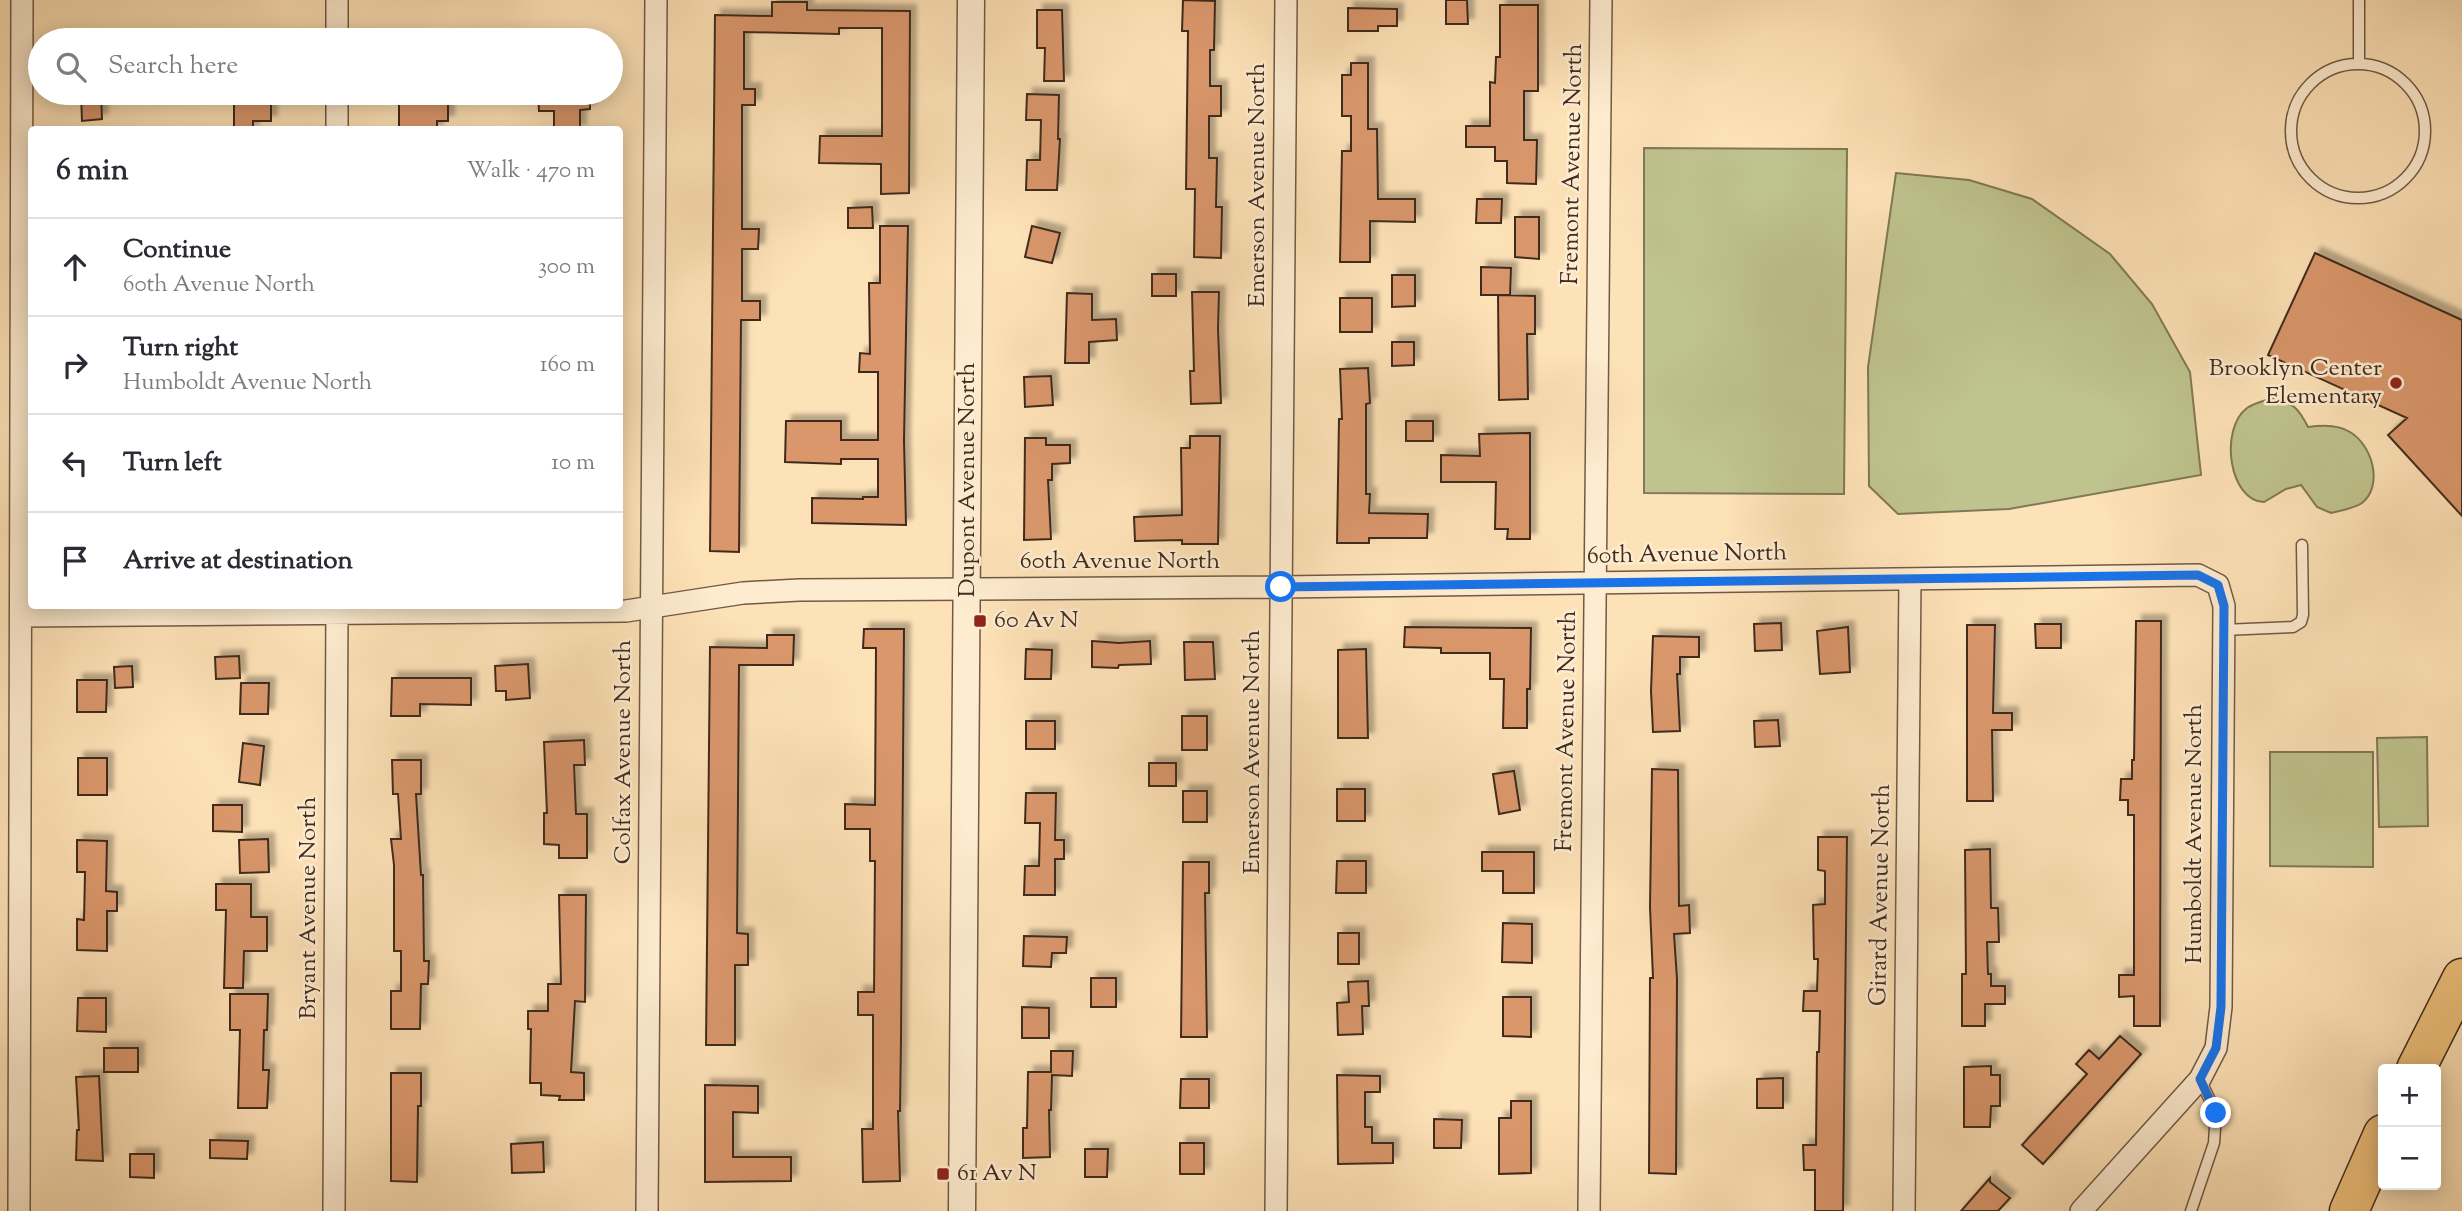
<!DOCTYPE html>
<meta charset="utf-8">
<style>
body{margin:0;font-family:"Sorts Mill Goudy",serif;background:#f7f7f7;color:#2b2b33}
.controls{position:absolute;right:21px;bottom:21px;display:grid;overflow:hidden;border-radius:7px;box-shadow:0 4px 18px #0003}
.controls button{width:63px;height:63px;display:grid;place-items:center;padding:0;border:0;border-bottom:2px solid #e1e1e2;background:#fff;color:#2b2b33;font:35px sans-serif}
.stop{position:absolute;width:21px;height:21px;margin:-16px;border:5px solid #1a73e8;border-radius:50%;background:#fff}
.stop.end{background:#1a73e8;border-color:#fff;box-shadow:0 2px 7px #0008}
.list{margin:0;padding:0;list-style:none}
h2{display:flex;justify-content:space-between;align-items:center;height:91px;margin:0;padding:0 28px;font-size:30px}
h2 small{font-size:23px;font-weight:400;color:#7c7c81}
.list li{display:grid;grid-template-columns:46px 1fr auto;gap:21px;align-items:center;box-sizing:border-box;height:98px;padding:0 28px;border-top:2px solid #e1e1e2}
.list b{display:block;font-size:26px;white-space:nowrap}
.list p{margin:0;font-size:23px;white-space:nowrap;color:#7c7c81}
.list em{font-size:23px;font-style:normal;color:#7c7c81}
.icon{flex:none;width:38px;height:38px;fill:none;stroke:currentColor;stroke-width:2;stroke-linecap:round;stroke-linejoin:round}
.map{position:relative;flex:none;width:2462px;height:1211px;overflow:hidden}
.search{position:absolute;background:#fff;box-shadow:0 4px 18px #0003;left:28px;top:28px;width:595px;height:77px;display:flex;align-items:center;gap:18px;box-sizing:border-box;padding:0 24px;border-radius:38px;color:#7c7c81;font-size:26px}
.panel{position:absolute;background:#fff;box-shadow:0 4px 18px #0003;left:28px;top:126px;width:595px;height:483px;border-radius:7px}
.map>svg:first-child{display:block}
.green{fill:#bfc38e;stroke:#807856;stroke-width:2}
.building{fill:#da976c;stroke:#402c1f;stroke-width:2;filter:url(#shadow)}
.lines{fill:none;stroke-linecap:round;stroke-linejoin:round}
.service-casing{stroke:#705a45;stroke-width:13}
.minor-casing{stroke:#705a45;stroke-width:24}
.tertiary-casing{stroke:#705a45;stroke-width:29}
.motorway-casing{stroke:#402c1f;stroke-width:41}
.service{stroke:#feecd0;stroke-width:10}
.minor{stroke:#feecd0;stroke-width:21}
.tertiary{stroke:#feecd0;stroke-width:26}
.motorway{stroke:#efc17c;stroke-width:38}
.route{stroke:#1a73e8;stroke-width:9}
.poi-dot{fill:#8f2418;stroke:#feecd0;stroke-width:2.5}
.labels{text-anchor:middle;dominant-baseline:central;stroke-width:5;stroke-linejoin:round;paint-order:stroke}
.street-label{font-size:24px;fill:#402c1f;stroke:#feecd0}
.poi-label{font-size:24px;fill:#402c1f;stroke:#feecd0;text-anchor:start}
</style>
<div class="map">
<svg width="2462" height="1211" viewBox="0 0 2462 1211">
<defs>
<filter id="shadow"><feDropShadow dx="6" dy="-6" stdDeviation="2" flood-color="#0004"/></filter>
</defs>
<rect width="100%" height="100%" fill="#fee2b7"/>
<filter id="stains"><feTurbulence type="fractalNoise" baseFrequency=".00286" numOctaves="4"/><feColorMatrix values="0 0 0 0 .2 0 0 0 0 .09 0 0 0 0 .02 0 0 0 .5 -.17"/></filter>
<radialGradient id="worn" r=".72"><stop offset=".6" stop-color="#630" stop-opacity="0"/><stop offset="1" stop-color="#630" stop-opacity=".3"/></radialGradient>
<path class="green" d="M 1644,148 L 1847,149 L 1844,494 L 1644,493 Z
M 1896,173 L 1969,180 L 2032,199 L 2110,254 L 2152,304 L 2190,372 L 2201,475 L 2009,509 L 1898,514 L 1869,486 L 1868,367 Z
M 2272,398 C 2293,402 2299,409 2308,427 C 2321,425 2338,424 2350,432 C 2372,445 2384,485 2362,503 C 2355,508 2340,511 2331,513 L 2317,507 L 2301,485 L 2286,489 L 2264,502 C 2229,501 2219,429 2247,408 C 2254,403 2264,401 2272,398 Z
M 2427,737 L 2428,826 L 2379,827 L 2377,738 Z
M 2270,752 L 2373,752 L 2373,867 L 2270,866 Z"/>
<path class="building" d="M 1183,0 L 1215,1 L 1214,50 L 1210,50 L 1210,86 L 1221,86 L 1221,116 L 1209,116 L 1209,158 L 1217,158 L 1216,207 L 1222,207 L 1221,258 L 1194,257 L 1195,189 L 1186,189 L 1188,31 L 1182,31 Z
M 1446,0 L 1467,0 L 1468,24 L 1446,24 Z
M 772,2 L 807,2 L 807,10 L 910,11 L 909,193 L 881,194 L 881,164 L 819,163 L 820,136 L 882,136 L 882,28 L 839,28 L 839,34 L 744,32 L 744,89 L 755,89 L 755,105 L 742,105 L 742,229 L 759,229 L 758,249 L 742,249 L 742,301 L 760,301 L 760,320 L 741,320 L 739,552 L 710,551 L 715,15 L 772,16 Z
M 1500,5 L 1538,5 L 1538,91 L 1524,91 L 1524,140 L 1537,140 L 1536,184 L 1507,183 L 1507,161 L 1495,161 L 1495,147 L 1466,147 L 1466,126 L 1490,126 L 1490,82 L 1495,83 L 1496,57 L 1500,57 Z
M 1348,8 L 1397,9 L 1397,26 L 1378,26 L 1378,31 L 1348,31 Z
M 1037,10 L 1062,10 L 1064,81 L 1044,81 L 1045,48 L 1037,48 Z
M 1351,63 L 1368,63 L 1368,129 L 1377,129 L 1378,199 L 1415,199 L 1415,222 L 1370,221 L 1370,262 L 1340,262 L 1342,151 L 1351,151 L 1351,116 L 1342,116 L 1342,75 L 1351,75 Z
M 101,93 L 102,119 L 82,121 L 81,94 Z
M 234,93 L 271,93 L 271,121 L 253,121 L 253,130 L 234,130 Z
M 399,93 L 448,93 L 448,121 L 437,121 L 437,130 L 399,130 Z
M 538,93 L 590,93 L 590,109 L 580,110 L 580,130 L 554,130 L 554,111 L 539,111 Z
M 1027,94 L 1059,95 L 1058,139 L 1060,139 L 1057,190 L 1026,190 L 1027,160 L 1040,160 L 1041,120 L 1026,120 Z
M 1477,199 L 1502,199 L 1501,223 L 1476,223 Z
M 872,207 L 873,228 L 848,228 L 848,208 Z
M 1515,217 L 1539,217 L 1539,259 L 1515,257 Z
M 880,226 L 908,226 L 904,440 L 906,525 L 812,523 L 812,498 L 863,499 L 863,497 L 878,497 L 878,459 L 841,459 L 841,464 L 785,462 L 786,421 L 841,421 L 841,440 L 878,440 L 878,372 L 859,372 L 860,353 L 870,354 L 869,283 L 880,283 Z
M 1032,226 L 1060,233 L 1052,263 L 1025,257 Z
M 2315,253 L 2462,320 L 2462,516 L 2388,435 L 2407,418 L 2268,355 Z
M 1481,267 L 1511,268 L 1510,295 L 1499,295 L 1535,296 L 1535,334 L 1527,334 L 1528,399 L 1499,400 L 1498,295 L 1481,295 Z
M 1152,274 L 1176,274 L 1176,296 L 1152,296 Z
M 1392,275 L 1415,275 L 1415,306 L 1392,307 Z
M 1192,292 L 1219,292 L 1218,329 L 1221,403 L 1191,404 L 1190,371 L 1194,371 Z
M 1067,293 L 1092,294 L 1092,320 L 1116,319 L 1117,340 L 1089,342 L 1089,363 L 1065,363 Z
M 1340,298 L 1372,298 L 1372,332 L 1340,332 Z
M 1392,342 L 1414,342 L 1414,365 L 1392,366 Z
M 1368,368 L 1370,403 L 1366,404 L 1366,494 L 1370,494 L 1369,513 L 1428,514 L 1427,538 L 1369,538 L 1369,543 L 1337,543 L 1339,419 L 1342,419 L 1340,369 Z
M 1051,376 L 1053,405 L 1025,407 L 1024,377 Z
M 1406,421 L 1433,421 L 1433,441 L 1406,441 Z
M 1530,433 L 1530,539 L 1507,539 L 1508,529 L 1495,529 L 1496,482 L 1441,482 L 1441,455 L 1480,456 L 1479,434 Z
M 1190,436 L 1220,436 L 1218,544 L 1182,544 L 1182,540 L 1135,541 L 1134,517 L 1182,515 L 1181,448 L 1190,448 Z
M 1025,438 L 1046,438 L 1046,445 L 1070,445 L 1070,463 L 1052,464 L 1052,480 L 1048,480 L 1051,539 L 1024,540 Z
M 2136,621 L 2161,621 L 2160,1026 L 2134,1026 L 2134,996 L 2119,997 L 2119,975 L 2134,975 L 2134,815 L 2128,815 L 2128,800 L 2120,800 L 2121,779 L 2132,779 L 2132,760 L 2134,760 Z
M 1781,623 L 1782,650 L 1755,651 L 1754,624 Z
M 2035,624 L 2061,624 L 2061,648 L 2036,648 Z
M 1967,625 L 1995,625 L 1993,713 L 2012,713 L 2012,730 L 1992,730 L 1993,801 L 1967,801 Z
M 1405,627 L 1531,628 L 1530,689 L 1527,689 L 1527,728 L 1503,728 L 1504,679 L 1490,679 L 1490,653 L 1441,653 L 1441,648 L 1404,647 Z
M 1848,627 L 1850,672 L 1820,674 L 1817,631 Z
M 864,629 L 904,629 L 901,1039 L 900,1111 L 898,1111 L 900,1181 L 863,1182 L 862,1129 L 873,1129 L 873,1015 L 858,1015 L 858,992 L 874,992 L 875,861 L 870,861 L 870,829 L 845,829 L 845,804 L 875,805 L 876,648 L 863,648 Z
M 767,635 L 794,635 L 793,665 L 739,665 L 737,933 L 748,934 L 748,965 L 735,965 L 735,1045 L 706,1045 L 710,647 L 767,648 Z
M 1653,636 L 1699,637 L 1699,657 L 1680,657 L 1680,674 L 1677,674 L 1680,731 L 1653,732 L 1651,691 Z
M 1092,641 L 1119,643 L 1150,641 L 1151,664 L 1119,665 L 1118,668 L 1092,667 Z
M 1184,642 L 1213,642 L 1215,679 L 1185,680 Z
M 1026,649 L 1052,650 L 1051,679 L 1025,679 Z
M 1366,649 L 1368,738 L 1338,738 L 1338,650 Z
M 239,656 L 240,678 L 216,679 L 215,657 Z
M 528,664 L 530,698 L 506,700 L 506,691 L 496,691 L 495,666 Z
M 132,666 L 133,687 L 115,688 L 114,667 Z
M 392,678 L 471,678 L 471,705 L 420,704 L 420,716 L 391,716 Z
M 77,680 L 107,680 L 106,712 L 77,712 Z
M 241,683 L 269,683 L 268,714 L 240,714 Z
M 1182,716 L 1207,716 L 1207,750 L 1182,750 Z
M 1778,720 L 1780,746 L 1755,747 L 1754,721 Z
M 1026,721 L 1055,721 L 1055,749 L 1026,749 Z
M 584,740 L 585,765 L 574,765 L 576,814 L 587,814 L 587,858 L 559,858 L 559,845 L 544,844 L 544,813 L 547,813 L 544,742 Z
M 243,743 L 264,746 L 260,785 L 239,782 Z
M 78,758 L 107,758 L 107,795 L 78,795 Z
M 392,760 L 421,760 L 421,794 L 416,794 L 421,875 L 423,875 L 424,961 L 429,961 L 428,984 L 421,984 L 420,1029 L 391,1029 L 391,991 L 401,991 L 401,951 L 394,951 L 394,865 L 391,839 L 401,839 L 398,794 L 393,794 Z
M 1149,763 L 1176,763 L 1176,786 L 1149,786 Z
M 1652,769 L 1678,770 L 1679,906 L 1689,905 L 1690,933 L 1674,934 L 1677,979 L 1676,1174 L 1649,1173 L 1650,978 L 1653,978 L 1650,907 Z
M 1514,771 L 1520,810 L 1499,814 L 1493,774 Z
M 1337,789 L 1365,789 L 1365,821 L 1337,821 Z
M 1183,791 L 1207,791 L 1207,822 L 1183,822 Z
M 1026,793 L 1056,793 L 1055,840 L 1064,840 L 1064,859 L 1055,859 L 1055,895 L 1024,895 L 1025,866 L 1039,866 L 1040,823 L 1025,823 Z
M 213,805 L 242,805 L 242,832 L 213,831 Z
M 1818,837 L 1847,837 L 1843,1211 L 1815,1211 L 1815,1170 L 1804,1170 L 1803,1145 L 1816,1145 L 1817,1052 L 1819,1052 L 1820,1011 L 1803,1011 L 1804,991 L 1817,991 L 1818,959 L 1814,959 L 1813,905 L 1825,904 L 1825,871 L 1818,870 Z
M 268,839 L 269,872 L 240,873 L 239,840 Z
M 77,840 L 107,841 L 106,891 L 117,892 L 117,911 L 107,911 L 107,951 L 77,950 L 77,919 L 84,920 L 85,872 L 77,872 Z
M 1990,849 L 1991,908 L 1998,908 L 1999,942 L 1987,942 L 1988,974 L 1991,974 L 1991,986 L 2005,986 L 2005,1004 L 1985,1004 L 1985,1026 L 1962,1026 L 1962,974 L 1966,974 L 1965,850 Z
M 1482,852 L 1534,852 L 1534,893 L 1503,893 L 1503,871 L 1482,871 Z
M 1337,861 L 1366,861 L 1366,893 L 1336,893 Z
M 1183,862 L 1209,862 L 1209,893 L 1205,893 L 1207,1037 L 1181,1037 Z
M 216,884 L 251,884 L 251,917 L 267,917 L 267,951 L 244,951 L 243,988 L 224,988 L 226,910 L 216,910 Z
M 559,895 L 586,895 L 585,1002 L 575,1001 L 571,1072 L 584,1073 L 584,1100 L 559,1100 L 560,1096 L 541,1095 L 541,1083 L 530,1083 L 531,1029 L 528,1029 L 528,1011 L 548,1011 L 548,984 L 561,984 Z
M 1503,923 L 1532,924 L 1532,963 L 1502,962 Z
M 1338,933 L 1359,933 L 1359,964 L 1338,964 Z
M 1024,936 L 1067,937 L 1066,953 L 1052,953 L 1051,967 L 1023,966 Z
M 1091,978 L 1116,978 L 1116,1007 L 1091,1007 Z
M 1368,981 L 1369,1006 L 1362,1006 L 1363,1034 L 1338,1035 L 1337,1003 L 1349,1002 L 1348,982 Z
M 230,994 L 268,994 L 267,1030 L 264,1030 L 263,1070 L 269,1070 L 267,1108 L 238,1108 L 240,1030 L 230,1030 Z
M 1503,997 L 1531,997 L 1531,1037 L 1503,1036 Z
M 78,998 L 106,998 L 106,1032 L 77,1031 Z
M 1022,1007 L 1049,1008 L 1049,1038 L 1022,1038 Z
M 2120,1036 L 2141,1054 L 2043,1164 L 2022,1145 L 2087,1074 L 2076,1064 L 2089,1050 L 2099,1059 Z
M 104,1048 L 138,1048 L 138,1072 L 104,1072 Z
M 1051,1051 L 1073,1051 L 1072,1076 L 1052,1075 L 1051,1110 L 1049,1110 L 1050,1157 L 1023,1158 L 1023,1128 L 1027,1128 L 1028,1072 L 1051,1072 Z
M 1991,1066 L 1991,1075 L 2000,1075 L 2000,1106 L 1991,1106 L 1990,1127 L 1964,1127 L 1964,1067 Z
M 391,1073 L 421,1073 L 421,1106 L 418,1106 L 417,1182 L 391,1181 Z
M 1337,1075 L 1380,1076 L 1380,1092 L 1365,1092 L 1365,1127 L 1372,1127 L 1372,1143 L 1393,1143 L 1393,1163 L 1338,1164 Z
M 99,1076 L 103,1161 L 76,1160 L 77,1130 L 79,1130 L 76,1077 Z
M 1783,1078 L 1783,1108 L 1757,1108 L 1757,1079 Z
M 1181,1079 L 1209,1079 L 1209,1108 L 1180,1108 Z
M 705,1085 L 758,1086 L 758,1113 L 733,1112 L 733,1157 L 791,1157 L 791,1181 L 705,1182 Z
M 1511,1101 L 1531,1101 L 1531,1173 L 1499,1174 L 1499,1118 L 1511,1118 Z
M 1434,1119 L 1462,1120 L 1461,1148 L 1434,1148 Z
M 210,1140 L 248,1141 L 247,1159 L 210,1158 Z
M 543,1142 L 544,1172 L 512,1173 L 511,1144 Z
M 1180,1143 L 1204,1143 L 1204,1174 L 1180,1174 Z
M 1085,1149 L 1108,1149 L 1107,1177 L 1085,1177 Z
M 130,1154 L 154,1154 L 154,1178 L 130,1177 Z
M 1990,1178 L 1990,1182 L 2010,1198 L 1998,1211 L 1961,1211 Z"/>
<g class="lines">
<defs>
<path id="service" d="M 2359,0 L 2359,64
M2291 131a67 67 0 1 1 134 0a67 67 0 1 1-134 0Z
M 2223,630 L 2293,627 L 2301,622 L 2303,615 L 2302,545
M 2191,1211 L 2214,1143 L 2216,1113 L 2200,1079"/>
<path id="minor" d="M 337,40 L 337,0
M 337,130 L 337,93
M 21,616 L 626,611 L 743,593 L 799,590 L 1281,587 L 2198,575 L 2218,585 L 2224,606 L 2221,1007 L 2216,1048 L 2200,1079 L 2081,1211
M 19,1211 L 22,0
M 334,1211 L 337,606
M 647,1211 L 656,0
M 1276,1211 L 1286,0
M 1589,1211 L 1601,0
M 1904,1211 L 1910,579"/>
<path id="tertiary" d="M 962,1211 L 971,0"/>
<path id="motorway" d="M 2416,1069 L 2462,978
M 2349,1211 L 2383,1134"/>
</defs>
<use href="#service" class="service-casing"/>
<use href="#minor" class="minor-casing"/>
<use href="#tertiary" class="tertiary-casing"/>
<use href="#motorway" class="motorway-casing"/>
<use href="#service" class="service"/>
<use href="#minor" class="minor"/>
<use href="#tertiary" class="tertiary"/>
<use href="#motorway" class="motorway"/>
</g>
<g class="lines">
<path class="route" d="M 1281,587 L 2198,575 L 2218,585 L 2224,606 L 2221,1007 L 2216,1048 L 2200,1079 L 2216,1113"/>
</g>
<g class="poi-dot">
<circle cx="2396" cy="383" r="7"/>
<rect x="973" y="614" width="14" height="14" rx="3.5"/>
<rect x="936" y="1167" width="14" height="14" rx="3.5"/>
</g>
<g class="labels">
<g class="street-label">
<text transform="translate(1573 164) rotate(-89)">Fremont Avenue North</text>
<text transform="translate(1258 185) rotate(-90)">Emerson Avenue North</text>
<text transform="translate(968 480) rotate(-90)">Dupont Avenue North</text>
<text transform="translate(1687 555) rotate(-1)">60th Avenue North</text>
<text x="1120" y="562">60th Avenue North</text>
<text transform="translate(1567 731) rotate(-89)">Fremont Avenue North</text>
<text transform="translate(624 752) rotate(-90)">Colfax Avenue North</text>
<text transform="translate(1253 752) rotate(-90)">Emerson Avenue North</text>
<text transform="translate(2195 834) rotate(-90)">Humboldt Avenue North</text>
<text transform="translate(1881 895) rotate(-89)">Girard Avenue North</text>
<text transform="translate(309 908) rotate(-90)">Bryant Avenue North</text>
</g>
<g class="poi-label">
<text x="2382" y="369" text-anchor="end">Brooklyn Center<tspan x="2382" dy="28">Elementary</tspan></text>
<text x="994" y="621">60 Av N</text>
<text x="957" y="1174">61 Av N</text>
</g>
</g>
<rect width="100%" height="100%" filter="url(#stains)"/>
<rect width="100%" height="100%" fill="url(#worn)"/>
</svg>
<div class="controls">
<button>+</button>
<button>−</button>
</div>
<div class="stop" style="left:1281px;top:587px"></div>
<div class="stop end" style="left:2216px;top:1113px"></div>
<div class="search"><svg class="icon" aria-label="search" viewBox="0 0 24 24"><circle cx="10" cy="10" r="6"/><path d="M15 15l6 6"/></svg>Search here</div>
<section class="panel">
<h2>6 min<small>Walk · 470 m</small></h2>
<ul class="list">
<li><svg class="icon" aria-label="ahead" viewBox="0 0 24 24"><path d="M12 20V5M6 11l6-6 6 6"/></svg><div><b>Continue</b><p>60th Avenue North</p></div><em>300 m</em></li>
<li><svg class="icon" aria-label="right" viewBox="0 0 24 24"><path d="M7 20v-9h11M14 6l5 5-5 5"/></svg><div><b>Turn right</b><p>Humboldt Avenue North</p></div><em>160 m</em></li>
<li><svg class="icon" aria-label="left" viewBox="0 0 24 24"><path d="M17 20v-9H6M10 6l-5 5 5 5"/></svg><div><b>Turn left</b></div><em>10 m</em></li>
<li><svg class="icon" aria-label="arrive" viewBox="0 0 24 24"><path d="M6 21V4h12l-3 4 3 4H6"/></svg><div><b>Arrive at destination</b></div></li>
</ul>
</section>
</div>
